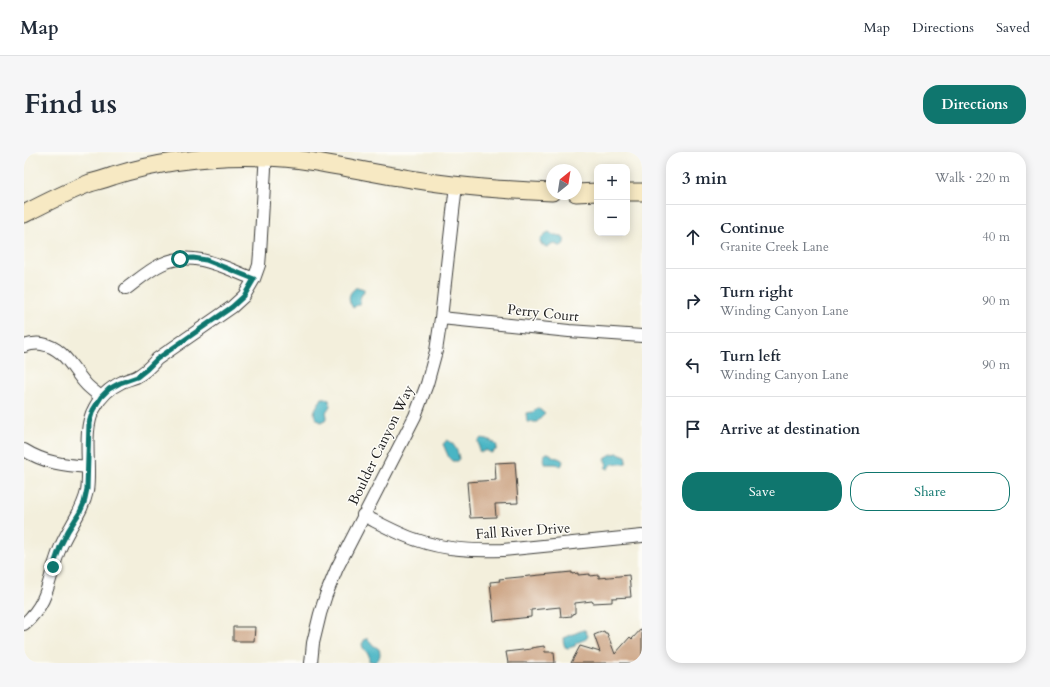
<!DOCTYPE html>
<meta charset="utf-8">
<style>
body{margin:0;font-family:Cardo,serif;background:#f6f6f7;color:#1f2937}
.controls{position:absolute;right:12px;top:12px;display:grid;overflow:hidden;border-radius:8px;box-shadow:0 2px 10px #0003}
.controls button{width:36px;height:36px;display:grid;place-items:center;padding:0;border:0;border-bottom:1px solid #e0e1e3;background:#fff;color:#1f2937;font:20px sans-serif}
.compass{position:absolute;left:522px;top:12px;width:36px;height:36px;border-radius:50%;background:#fff;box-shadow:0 2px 10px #0003;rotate:30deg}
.stop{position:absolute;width:12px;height:12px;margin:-9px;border:3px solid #0f766e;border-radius:50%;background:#fff}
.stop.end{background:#0f766e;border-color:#fff;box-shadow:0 1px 4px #0008}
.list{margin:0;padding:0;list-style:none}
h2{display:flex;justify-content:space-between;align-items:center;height:52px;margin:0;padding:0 16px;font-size:17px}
h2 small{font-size:13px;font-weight:400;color:#747a83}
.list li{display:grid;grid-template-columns:26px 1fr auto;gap:12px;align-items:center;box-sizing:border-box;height:64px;padding:0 16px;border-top:1px solid #e0e1e3}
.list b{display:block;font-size:15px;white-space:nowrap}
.list p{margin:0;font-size:13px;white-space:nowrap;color:#747a83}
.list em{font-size:13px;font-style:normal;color:#747a83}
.actions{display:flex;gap:8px;padding:12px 16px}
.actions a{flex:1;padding:9px 0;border:1px solid #0f766e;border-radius:16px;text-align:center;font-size:14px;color:#0f766e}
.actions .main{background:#0f766e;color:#fff}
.icon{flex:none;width:22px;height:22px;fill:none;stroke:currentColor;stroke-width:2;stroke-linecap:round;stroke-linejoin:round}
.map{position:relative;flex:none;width:618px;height:511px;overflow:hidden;border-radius:16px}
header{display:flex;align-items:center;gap:24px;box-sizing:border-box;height:56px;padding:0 20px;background:#fff;border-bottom:1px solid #e0e1e3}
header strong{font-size:19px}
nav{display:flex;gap:22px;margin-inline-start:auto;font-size:14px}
.intro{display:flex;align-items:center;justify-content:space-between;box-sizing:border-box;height:96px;padding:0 24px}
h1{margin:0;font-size:28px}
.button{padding:10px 18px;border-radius:16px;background:#0f766e;color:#fff;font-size:14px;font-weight:700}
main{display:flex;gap:24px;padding:0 24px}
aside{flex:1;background:#fff;border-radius:16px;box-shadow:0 2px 10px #0003}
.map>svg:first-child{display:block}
.water{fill:#48b5c4;stroke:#326870}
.building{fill:#cda686}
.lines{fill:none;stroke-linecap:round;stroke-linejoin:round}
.minor-casing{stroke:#3c3c39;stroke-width:14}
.secondary-casing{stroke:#3c3c39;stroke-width:19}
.minor{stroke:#fff;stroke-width:12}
.secondary{stroke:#f7e9c3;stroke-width:17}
.route{stroke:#0f766e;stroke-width:5}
.labels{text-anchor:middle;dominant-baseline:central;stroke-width:3;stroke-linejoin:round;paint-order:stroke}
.street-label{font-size:14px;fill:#1c1c1c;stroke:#fdfcf7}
</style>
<header>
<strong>Map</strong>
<nav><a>Map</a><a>Directions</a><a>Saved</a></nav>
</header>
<div class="intro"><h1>Find us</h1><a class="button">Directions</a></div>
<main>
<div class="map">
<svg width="618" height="511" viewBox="0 0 618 511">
<rect width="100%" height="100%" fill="#fdfcf7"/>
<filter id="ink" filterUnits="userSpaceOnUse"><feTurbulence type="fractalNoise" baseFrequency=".025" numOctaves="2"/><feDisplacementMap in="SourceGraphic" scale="8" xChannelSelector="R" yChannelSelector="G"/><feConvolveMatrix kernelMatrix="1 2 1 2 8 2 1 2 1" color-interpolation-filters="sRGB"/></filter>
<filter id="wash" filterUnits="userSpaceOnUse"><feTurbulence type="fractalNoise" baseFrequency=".012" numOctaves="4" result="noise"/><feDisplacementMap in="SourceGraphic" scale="16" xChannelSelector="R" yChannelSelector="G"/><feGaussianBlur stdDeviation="0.9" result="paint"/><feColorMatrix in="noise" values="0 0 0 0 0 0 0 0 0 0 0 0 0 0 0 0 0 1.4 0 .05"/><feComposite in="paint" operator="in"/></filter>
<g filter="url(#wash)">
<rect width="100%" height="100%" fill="#f3efdc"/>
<path class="water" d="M 525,80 L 529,83 C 534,83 537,83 540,87 C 541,91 539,94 535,94 L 529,91 L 523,95 L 518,93 L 516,89 C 517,86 521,81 525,80 Z
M 333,135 L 340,137 L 340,139 L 336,146 L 336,151 L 329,156 C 323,147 324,141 333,135 Z
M 298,246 L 302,246 L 305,248 L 306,254 L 302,260 L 303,264 L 301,268 L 297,270 C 284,263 293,255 298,246 Z
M 514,256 L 521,262 L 513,270 L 503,270 L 502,261 L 509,260 Z
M 457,286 C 464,287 470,289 473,294 L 472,298 L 467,301 L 462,298 L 458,300 L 455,299 L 455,293 L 454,290 L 455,288 Z
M 423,288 C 430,291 434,299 435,307 L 433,309 L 428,309 L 425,306 L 419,292 Z
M 523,301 C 526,301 527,303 530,305 C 533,306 536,306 539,309 L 538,313 L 536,314 L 532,312 L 521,312 C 518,308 519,303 523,301 Z
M 594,301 L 602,304 L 603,307 L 602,311 C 595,314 589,307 585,317 L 582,316 L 581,315 L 583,313 L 581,308 C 584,302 588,302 594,301 Z
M 559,478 L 561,478 L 564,484 L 562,487 L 552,491 L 551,494 L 544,496 L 541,495 L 539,489 L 540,486 Z
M 341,487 L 344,487 L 349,493 L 355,497 C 357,502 356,506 352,510 L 349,510 L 345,509 L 345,503 L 339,496 L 338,492 Z"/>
<g id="blocks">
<path class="building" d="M 491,310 L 494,351 L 471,352 L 472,365 L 446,366 L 443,330 L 472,328 L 471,311 Z
M 548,420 L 548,422 L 554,421 L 554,423 L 566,422 L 566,424 L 575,423 L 575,426 L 605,423 L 607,445 L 588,446 L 588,450 L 569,451 L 568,449 L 551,451 L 551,461 L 548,462 L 548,464 L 537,465 L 536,455 L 507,458 L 507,465 L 470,469 L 466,430 L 476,429 L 475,427 Z
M 209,475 L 231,475 L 230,489 L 209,489 Z
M 618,476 L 618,511 L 547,511 L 556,494 L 576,500 L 570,483 L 580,479 L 581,481 L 583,481 L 591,502 L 606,485 L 608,487 Z
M 520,494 L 521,500 L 530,500 L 531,511 L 484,511 L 482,500 L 507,497 L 507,496 Z"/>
</g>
</g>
<g filter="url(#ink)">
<use href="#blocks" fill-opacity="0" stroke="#3c3c39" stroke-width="1"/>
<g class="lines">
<defs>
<path id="minor" d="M 102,137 C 114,128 125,118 138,112 C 169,97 201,116 230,127
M 417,166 L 545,179 L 618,184
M 0,194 C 6,192 12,191 18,192 C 40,196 47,215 61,231 C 65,236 71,240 77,245
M 0,298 C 21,311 40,313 64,315
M 339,363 C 357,372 374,382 393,388 C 421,398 450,399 479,398 L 618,384
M 0,472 C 27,449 24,423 37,394 C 45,375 59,359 63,339 C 67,315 58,278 70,257 C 76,245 85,236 98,230 C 102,228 107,227 112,225 C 120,221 127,214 133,207 L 208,155 L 220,144 L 230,127 L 235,113 L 236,101 L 242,0
M 287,511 L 289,491 L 296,462 L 302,443 L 313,416 L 391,264 L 403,232 L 412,199 L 417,166 L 432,33"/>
<path id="secondary" d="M 603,40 L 618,40
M 552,41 L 573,40
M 0,62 C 21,51 43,40 66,31 C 73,29 81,27 89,24 C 138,9 189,3 241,5 C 286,6 330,18 375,25 C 425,34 477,38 528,40"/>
</defs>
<use href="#minor" class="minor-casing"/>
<use href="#secondary" class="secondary-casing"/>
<use href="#minor" class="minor"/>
<use href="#secondary" class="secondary"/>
</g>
</g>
<g class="lines" filter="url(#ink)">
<path class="route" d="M 29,415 L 36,395 L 44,379 L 56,360 L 60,351 L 63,337 L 65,271 L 69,258 L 77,245 L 85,237 L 96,231 L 113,225 L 123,217 L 133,207 L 208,155 L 220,144 L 230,127 L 182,108 L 169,106 L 156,107"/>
</g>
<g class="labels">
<g class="street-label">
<text transform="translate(519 161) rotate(6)">Perry Court</text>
<text transform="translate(357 293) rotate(-64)">Boulder Canyon Way</text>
<text transform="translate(499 379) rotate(-4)">Fall River Drive</text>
</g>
</g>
</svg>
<div class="controls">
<button>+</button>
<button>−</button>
</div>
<svg class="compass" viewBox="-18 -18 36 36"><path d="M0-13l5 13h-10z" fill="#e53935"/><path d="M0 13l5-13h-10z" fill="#747a83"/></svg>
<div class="stop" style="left:156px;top:107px"></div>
<div class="stop end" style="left:29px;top:415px"></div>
</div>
<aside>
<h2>3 min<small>Walk · 220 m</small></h2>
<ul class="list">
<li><svg class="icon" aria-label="ahead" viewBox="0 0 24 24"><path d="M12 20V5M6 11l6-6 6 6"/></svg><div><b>Continue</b><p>Granite Creek Lane</p></div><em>40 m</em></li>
<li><svg class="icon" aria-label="right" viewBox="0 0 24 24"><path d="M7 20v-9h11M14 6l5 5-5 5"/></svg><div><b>Turn right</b><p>Winding Canyon Lane</p></div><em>90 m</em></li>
<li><svg class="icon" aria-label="left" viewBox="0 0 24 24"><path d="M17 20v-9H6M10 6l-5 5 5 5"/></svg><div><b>Turn left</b><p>Winding Canyon Lane</p></div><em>90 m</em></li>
<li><svg class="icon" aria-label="arrive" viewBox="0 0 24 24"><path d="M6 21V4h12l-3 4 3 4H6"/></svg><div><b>Arrive at destination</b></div></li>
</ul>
<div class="actions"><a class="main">Save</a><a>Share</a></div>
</aside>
</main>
